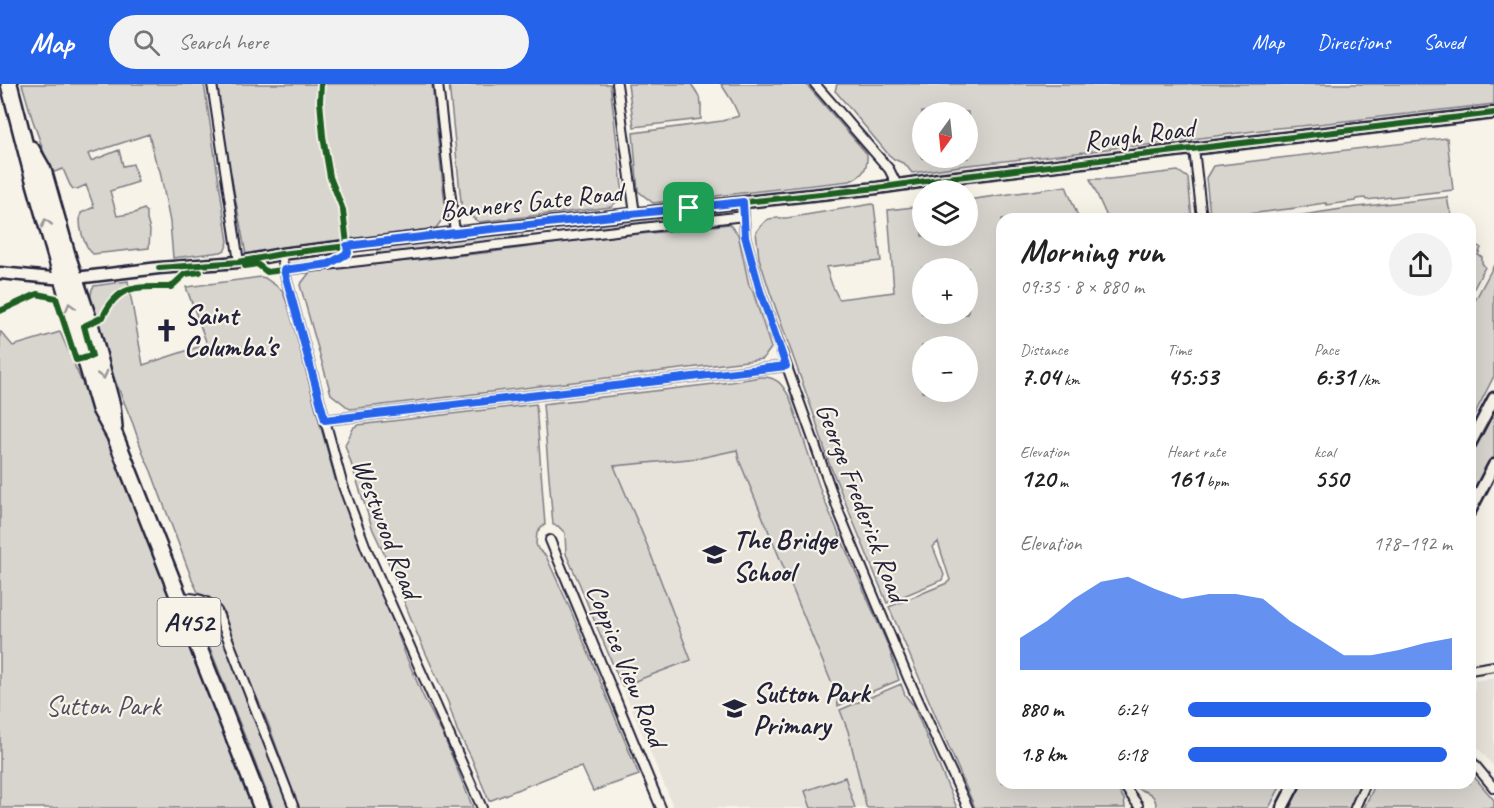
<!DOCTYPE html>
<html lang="en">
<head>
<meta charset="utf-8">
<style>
	body { margin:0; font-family:Caveat,sans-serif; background:#f2f2f2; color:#222; height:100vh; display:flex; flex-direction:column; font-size:22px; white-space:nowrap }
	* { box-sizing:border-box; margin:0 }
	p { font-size:20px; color:#767676 }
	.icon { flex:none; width:33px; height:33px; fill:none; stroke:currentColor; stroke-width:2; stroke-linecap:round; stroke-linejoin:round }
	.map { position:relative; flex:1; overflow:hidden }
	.sheet { position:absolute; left:996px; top:129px; width:480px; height:576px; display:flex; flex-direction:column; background:#fff; border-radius:18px; box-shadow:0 6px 24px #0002 }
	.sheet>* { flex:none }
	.needle { width:39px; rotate:195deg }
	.controls { position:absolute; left:912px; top:18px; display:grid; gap:12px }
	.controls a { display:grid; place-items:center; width:66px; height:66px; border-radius:50%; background:#fff; box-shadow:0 6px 24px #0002; font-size:30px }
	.pin { position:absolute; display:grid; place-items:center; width:51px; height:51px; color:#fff; margin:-26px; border-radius:12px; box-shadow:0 3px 9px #0006 }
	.round { display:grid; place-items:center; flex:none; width:63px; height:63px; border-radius:32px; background:#f2f2f2 }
	.overview { display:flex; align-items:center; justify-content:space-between; height:102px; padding:0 24px }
	h1 { font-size:33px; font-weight:700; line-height:45px }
	.figures { display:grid; grid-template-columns:repeat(3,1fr); gap:9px; height:102px; padding:6px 24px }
	.figures div { display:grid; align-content:center }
	.figures b { font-size:26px; font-weight:700 }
	.figures small { font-size:16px; font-weight:400 }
	.figures p { font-size:16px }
	.chart { height:168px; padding:12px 24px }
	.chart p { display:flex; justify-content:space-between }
	.chart svg { width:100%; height:108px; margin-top:6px; fill:#2563eb; opacity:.7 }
	ul { padding:0 24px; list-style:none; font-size:20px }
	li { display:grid; grid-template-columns:96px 72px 1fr; align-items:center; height:45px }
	li i { height:15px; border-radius:8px; background:#2563eb }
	header { display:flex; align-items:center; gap:36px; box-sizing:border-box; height:84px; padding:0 30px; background:#2563eb; color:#fff }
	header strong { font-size:28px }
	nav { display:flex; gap:33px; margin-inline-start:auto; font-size:21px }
	.search { width:420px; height:54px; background:#f2f2f2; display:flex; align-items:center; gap:15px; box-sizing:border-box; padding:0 21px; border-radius:33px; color:#767676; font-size:22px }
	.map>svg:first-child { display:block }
	.built { fill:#e7e3db }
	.green { fill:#d8d5cf; stroke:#7d7c85; stroke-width:1.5; fill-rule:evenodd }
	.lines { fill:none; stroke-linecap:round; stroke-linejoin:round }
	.street-casing { stroke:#22223b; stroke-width:12 }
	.secondary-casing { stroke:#22223b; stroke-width:15 }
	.highway-casing { stroke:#22223b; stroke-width:20 }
	.street { stroke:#f7f3e8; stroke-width:8 }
	.secondary { stroke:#f7f3e8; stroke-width:10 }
	.highway { stroke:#f7f3e8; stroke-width:15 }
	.cycleway-casing { stroke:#f7f3e8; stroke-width:10 }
	.cycleway { stroke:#1b5e20; stroke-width:6 }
	.oneway { stroke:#97959a }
	.route-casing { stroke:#fff; stroke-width:12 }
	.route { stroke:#2563eb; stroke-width:8 }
	.labels { text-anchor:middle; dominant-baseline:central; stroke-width:4.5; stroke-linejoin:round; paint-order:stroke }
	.shield { fill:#f7f3e8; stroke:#62616f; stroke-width:1.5 }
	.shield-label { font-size:27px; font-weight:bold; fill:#22223b }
	.street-label { font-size:28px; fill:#22223b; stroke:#f7f3e8 }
	.poi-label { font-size:28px; font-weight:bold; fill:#22223b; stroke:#f7f3e8; text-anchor:start }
	.park-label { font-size:28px; fill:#504f60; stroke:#f7f3e8 }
</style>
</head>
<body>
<header>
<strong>Map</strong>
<div class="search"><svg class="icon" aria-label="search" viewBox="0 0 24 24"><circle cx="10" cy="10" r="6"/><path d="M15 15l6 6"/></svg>Search here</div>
<nav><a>Map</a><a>Directions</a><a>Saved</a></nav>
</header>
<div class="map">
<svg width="1494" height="724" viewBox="0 0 1494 724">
	<rect width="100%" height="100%" fill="#f7f3e8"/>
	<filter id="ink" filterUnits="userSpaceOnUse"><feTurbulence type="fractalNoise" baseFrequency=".0167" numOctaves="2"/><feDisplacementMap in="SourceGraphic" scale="12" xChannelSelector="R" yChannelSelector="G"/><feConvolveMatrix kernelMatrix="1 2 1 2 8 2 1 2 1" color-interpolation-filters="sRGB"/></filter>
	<g filter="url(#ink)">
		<path class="built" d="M738 365 739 376 837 612 838 622 848 647 867 724H674L622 602 691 576 648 463 614 382 700 374Z
			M1494 594V683L1470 654V619L1475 604V597Z"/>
		<path class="green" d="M22 0H204L228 158 225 166 221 168 173 174 170 138 160 87 155 75 149 50 88 70 91 77 119 66 123 82 133 80 138 98 110 107 117 132 135 129 144 125 147 128V136L150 146 149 164 93 170C83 161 78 141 81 129L94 123 86 101 77 105H73L70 101 63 85 51 89 32 34Z
			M216 0H432L446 130 436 144 246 171 216 12Z
			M449 0H610L623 111 611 123 479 138 462 127Z
			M628 0H691C696 7 702 15 701 24 701 28 701 31 701 35L634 43Z
			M721 0H806L867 70C868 84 863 92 850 97L653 119 638 107 633 49 722 37 739 32 732 17Z
			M837 0H1494V20L1301 42 1277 44 1147 61 1121 63 1085 68 960 82 912 89 905 80 894 75 888 70 837 9 835 7ZM922 28H968V74H922Z
			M1447 54 1453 106 1366 116 1365 114 1356 115 1355 117 1327 121 1326 119C1313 120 1301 124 1288 125 1263 128 1237 132 1211 133L1210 131 1206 94 1213 82Z
			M1178 87 1188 94 1192 135H1108L1090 95H1109Z
			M1066 102 1079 135H1002V699H1113L1124 715 1125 724H975L889 523 947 499 950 496 938 458 933 463 944 491 942 496 887 519 829 379 815 334 770 208 759 174 756 148C768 132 768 134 787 134L872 120 874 121 881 177 826 183 832 201 839 215 894 208 888 126 922 122V152H968V116ZM968 184V230H922V184ZM922 262H968V308H922Z
			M1447 113 1449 124 1454 135H1260L1290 133 1348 124Z
			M719 124 720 130 600 144 599 137Z
			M729 140 738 150 749 201 753 208 771 264 763 275 350 325 331 310 300 201 310 188 328 185 484 169 596 154 673 147Z
			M521 146 523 149 521 154 381 170 377 167 379 162Z
			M1478 162 1481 164 1478 171 1482 173V179L1485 183 1470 212V165Z
			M1494 181V292L1470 339V226Z
			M261 193 265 194 282 206 292 232 318 333 336 398 351 436 354 448 375 497 382 508 406 572 423 612 444 653 473 724H299L268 639 237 568 224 528 217 519 209 513 199 510 193 498 151 387 144 372 133 340 113 291 90 216 92 205 94 202 128 197 143 281 207 260 186 203Z
			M0 248H1L13 262 60 248 140 432 253 724H0Z
			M760 293C777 292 782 300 790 314L822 411 889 564 899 596 838 622 837 612 739 376 737 366 700 374 614 382 648 463 691 576 622 602 589 524 580 501 566 470 565 449 558 442 553 441 543 320 731 298Z
			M536 320 545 441 542 442 537 448 536 460 538 465 546 472 571 527 639 691 593 707 582 683 562 688 489 717 471 673 457 646 448 618 418 552 389 480 373 446 345 361 354 343 358 341Z
			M1494 325V373L1470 419V371Z
			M197 520C204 520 211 524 214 530L289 724H273L193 521Z
			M901 600 905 611 913 621 957 724H867L866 722 848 647 840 626Z
			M1470 688 1494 716V724H1364L1376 699H1470Z
			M845 693 855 724H811L805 707Z
			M1133 699H1282L1269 724H1156C1157 709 1146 708 1136 704Z
			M1301 699H1363L1351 724H1287Z"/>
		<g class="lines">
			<defs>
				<path id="street" d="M212 0 239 178
					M438 0 455 149
					M617 0 635 130
					M815 0 889 85 897 101
					M1194 65 1201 126 1204 135
					M743 118 745 152 760 207 840 431 908 594 968 724
					M281 170 284 186 343 402 366 464 482 724
					M284 186 744 132
					M325 336 786 282
					M550 456 661 724
					M179 513C196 515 204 513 217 527L294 724
					M1470 586 1494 582
					M1470 675 1494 704
					M1122 699 1138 721
					M1355 724 1366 699"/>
				<path id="secondary" d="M0 189 63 195 76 194 159 184 239 178 281 170 455 149 877 104 940 95 1494 29
					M1470 360 1494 314
					M1470 427 1494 381
					M1282 724 1295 699"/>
				<path id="highway" d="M9 0 32 89 85 274 100 325 115 352 262 724
					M31 65 43 86 68 174 90 240 112 322 114 343"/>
			</defs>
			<use href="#street" class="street-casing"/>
			<use href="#secondary" class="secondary-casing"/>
			<use href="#highway" class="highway-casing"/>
			<use href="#street" class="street"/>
			<use href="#secondary" class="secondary"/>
			<use href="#highway" class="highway"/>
			<defs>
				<path id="cycleway" d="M245 182 257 180 267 188 329 180 348 169 343 126 330 93 323 52 320 17 321 0
					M159 184 239 178 281 170 455 149 877 104 940 95 1494 29
					M0 227 37 210 56 214 76 276 92 272 84 242 103 233C118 199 139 203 171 203L185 190 200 188"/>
			</defs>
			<use href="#cycleway" class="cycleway-casing"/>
			<use href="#cycleway" class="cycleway"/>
		</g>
		<defs><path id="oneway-chevron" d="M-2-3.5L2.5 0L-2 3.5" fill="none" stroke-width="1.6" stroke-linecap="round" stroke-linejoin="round" transform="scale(1.5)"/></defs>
		<g class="oneway">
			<use href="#oneway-chevron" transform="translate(46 139) rotate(-106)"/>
			<use href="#oneway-chevron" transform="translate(70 223) rotate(-106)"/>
			<use href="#oneway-chevron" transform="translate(103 291) rotate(75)"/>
		</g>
	</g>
	<g class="lines" filter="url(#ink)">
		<defs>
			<path id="route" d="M743 118 745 152 760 207 786 282 325 336 284 186 329 180 348 169 347 162 455 149Z"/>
		</defs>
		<use href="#route" class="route-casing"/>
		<use href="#route" class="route"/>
	</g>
	<defs>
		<symbol id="church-bare" viewBox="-9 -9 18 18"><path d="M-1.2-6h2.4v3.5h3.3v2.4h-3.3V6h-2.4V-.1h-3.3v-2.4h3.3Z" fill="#22223b" stroke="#f7f3e8" stroke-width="2.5" paint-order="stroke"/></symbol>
		<symbol id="school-bare" viewBox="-9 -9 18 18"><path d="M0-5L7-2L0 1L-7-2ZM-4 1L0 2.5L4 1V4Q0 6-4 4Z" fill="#22223b" stroke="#f7f3e8" stroke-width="2.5" paint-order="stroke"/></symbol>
	</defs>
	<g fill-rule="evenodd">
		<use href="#church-bare" x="150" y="230" width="33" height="33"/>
		<use href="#school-bare" x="698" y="454" width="33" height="33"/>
		<use href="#school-bare" x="718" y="608" width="33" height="33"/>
	</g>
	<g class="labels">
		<rect class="shield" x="157.5" y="514" width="63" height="48" rx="4.5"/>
		<g class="shield-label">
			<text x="189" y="538">A452</text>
		</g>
		<g class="street-label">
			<text transform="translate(1139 50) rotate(-7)">Rough Road</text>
			<text transform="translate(531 117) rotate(-6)">Banners Gate Road</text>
			<text transform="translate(862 418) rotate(69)">George Frederick Road</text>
			<text transform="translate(387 444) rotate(69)">Westwood Road</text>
			<text transform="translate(627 581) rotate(68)">Coppice View Road</text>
		</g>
		<g class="poi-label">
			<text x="184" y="230">Saint<tspan x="184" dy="32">Columba's</tspan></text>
			<text x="733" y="455">The Bridge<tspan x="733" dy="32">School</tspan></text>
			<text x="753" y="608">Sutton Park<tspan x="753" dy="32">Primary</tspan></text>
		</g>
		<g class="park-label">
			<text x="103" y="621">Sutton Park</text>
		</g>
	</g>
</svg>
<div class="controls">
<a><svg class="needle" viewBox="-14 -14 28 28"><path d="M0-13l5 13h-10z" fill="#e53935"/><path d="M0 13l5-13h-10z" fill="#767676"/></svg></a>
<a><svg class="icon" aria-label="layers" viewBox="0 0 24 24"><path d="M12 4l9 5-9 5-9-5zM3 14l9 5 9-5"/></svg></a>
<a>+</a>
<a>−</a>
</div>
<div class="pin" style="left:689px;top:124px;background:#1e9e55"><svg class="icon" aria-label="arrive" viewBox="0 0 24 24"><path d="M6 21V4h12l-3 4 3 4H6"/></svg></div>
<section class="sheet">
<div class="overview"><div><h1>Morning run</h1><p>09:35 · 8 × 880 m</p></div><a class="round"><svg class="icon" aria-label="share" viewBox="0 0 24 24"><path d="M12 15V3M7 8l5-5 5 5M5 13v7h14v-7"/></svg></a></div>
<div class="figures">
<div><p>Distance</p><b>7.04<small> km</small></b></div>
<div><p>Time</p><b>45:53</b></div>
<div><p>Pace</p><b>6:31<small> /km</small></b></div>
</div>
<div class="figures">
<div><p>Elevation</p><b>120<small> m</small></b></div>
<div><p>Heart rate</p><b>161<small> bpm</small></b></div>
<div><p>kcal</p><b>550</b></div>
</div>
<div class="chart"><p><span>Elevation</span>178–192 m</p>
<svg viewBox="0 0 160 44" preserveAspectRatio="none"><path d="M0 44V31L10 24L20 15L30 8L40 6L50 11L60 15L70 13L80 13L90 15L100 24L110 31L120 38L130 38L140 36L150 33L160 31V44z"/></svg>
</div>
<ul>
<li><b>880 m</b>6:24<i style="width:92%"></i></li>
<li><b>1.8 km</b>6:18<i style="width:98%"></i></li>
</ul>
</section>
</div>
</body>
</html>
